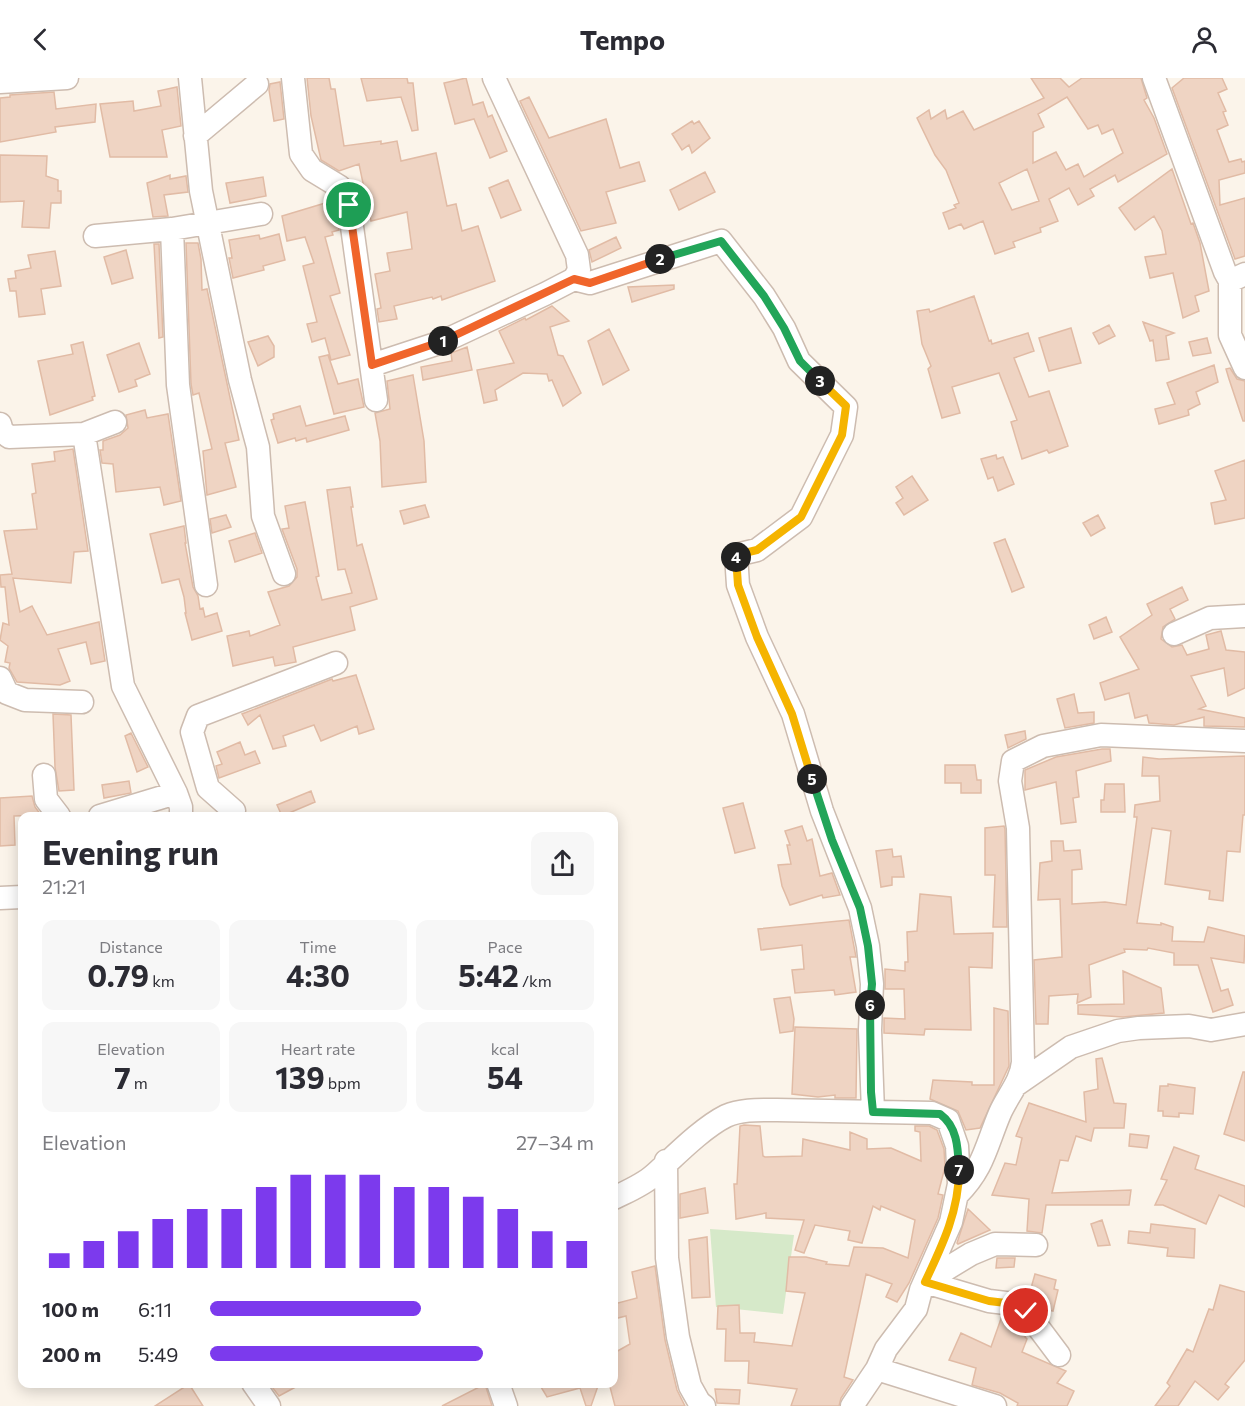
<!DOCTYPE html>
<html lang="en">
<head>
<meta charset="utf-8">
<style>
	body { margin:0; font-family:Commissioner,sans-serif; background:#f7f7f7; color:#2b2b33; height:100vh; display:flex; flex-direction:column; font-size:22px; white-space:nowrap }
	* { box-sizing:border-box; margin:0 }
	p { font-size:20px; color:#7c7c81 }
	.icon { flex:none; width:33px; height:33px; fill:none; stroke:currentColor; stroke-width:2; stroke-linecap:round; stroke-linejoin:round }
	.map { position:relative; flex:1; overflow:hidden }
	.drawer { position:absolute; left:18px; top:734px; width:600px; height:576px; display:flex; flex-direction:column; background:#fff; border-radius:12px; box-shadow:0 3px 15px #0003 }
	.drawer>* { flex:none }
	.pin { position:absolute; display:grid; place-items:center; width:51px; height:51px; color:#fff; margin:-26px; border:3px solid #fff; border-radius:50%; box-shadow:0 2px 6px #0007 }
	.km { position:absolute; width:30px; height:30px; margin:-15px; border-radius:50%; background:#222; color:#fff; font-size:16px; line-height:30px; text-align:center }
	.round { display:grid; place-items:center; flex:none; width:63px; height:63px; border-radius:12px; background:#f7f7f7 }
	.overview { display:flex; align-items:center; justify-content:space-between; height:102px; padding:0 24px }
	h1 { font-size:33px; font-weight:700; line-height:45px }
	.figures { display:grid; grid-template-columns:repeat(3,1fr); gap:9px; height:102px; padding:6px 24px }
	.figures div { display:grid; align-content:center; border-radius:12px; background:#f7f7f7; text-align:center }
	.figures b { font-size:30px; font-weight:700 }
	.figures small { font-size:16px; font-weight:400 }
	.figures p { font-size:16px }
	.chart { height:168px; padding:12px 24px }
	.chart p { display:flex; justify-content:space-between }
	.chart svg { width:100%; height:108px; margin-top:6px; stroke:#7c3aed; stroke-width:6 }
	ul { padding:0 24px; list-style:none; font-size:20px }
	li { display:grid; grid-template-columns:96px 72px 1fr; align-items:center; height:45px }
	li i { height:15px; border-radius:8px; background:#7c3aed }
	header { display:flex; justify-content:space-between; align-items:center; height:78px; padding:0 24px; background:#fff; font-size:27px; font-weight:700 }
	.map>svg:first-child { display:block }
	.green { fill:#d6e9c9 }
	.building { fill:#efd4c3; stroke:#e1bba5; stroke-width:1.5; fill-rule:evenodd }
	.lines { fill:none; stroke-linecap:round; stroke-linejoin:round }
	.minor-casing { stroke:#cdbcb0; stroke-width:25 }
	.minor { stroke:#fff; stroke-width:22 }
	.split-1-casing { stroke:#fff; stroke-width:12 }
	.split-2-casing { stroke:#fff; stroke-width:12 }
	.split-3-casing { stroke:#fff; stroke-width:12 }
	.split-4-casing { stroke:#fff; stroke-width:12 }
	.split-5-casing { stroke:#fff; stroke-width:12 }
	.split-6-casing { stroke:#fff; stroke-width:12 }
	.split-7-casing { stroke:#fff; stroke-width:12 }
	.split-8-casing { stroke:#fff; stroke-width:12 }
	.split-1 { stroke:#f0652b; stroke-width:8 }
	.split-2 { stroke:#f0652b; stroke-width:8 }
	.split-3 { stroke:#22a559; stroke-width:8 }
	.split-4 { stroke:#f5b400; stroke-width:8 }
	.split-5 { stroke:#f5b400; stroke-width:8 }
	.split-6 { stroke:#22a559; stroke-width:8 }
	.split-7 { stroke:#22a559; stroke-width:8 }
	.split-8 { stroke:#f5b400; stroke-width:8 }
</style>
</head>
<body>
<header><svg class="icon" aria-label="back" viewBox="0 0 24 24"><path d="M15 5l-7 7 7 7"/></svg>Tempo<svg class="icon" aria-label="person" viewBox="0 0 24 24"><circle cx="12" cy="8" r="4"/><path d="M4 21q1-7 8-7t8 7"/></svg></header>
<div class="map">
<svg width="1245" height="1328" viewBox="0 0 1245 1328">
	<rect width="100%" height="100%" fill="#fbf4ea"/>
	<path class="green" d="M710 1151 794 1157 783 1236 716 1229Z"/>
	<path class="building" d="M307 0H329L331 11H335L344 68 381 63V66L397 63 401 83 436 75 447 128 456 126 462 153 478 148 495 203 442 222 441 218 433 221 432 219 394 228 397 241 379 244 377 231 381 230 375 196 390 193 387 175 412 171 407 134 371 143 359 86 339 93 321 82 311 38Z
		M361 0H407L408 5H413L418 52 412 53 401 19 367 23Z
		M466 0 473 27 483 24 488 39 492 37 507 73 490 80 474 41 455 46 444 5Z
		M1031 0H1060L1069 9 1082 0H1141L1147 20 1144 22 1154 40 1167 76 1118 104 1115 97 1090 111 1094 118 1078 127 1069 110 1049 121 1058 143 1040 150 1041 154 1013 164 1015 169 995 176 983 143 964 151 961 146 949 151 943 135 956 130 954 127 959 125 946 92 935 77 917 40 929 32 931 41 945 32 947 41 963 33 974 52 1044 20ZM1067 19 1088 51 1098 47 1102 56 1113 51 1123 75 1084 99 1078 86 1066 92 1056 74 1033 85V54L1044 49 1038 36ZM1027 91 1039 123 1012 132 999 105Z
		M1184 0H1222L1227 11 1218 15 1226 33 1223 34 1228 47 1217 52 1229 84 1241 81 1242 84 1245 83V95L1219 102 1220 127 1245 120V178L1235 181 1172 10Z
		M280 4 284 41 274 43 269 12 270 6Z
		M177 9 181 48 162 52 167 79H110L100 26 133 23 134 33 161 28 158 13Z
		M54 14 56 31 96 26 95 44 55 49 56 54 0 64V20L10 19V17Z
		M529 19 549 60 606 41 620 90 639 84 645 103 606 114 616 145 581 153 520 23Z
		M692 43 694 46 699 43 710 60 692 75 689 67 682 72 672 56Z
		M0 77 47 78 46 98 58 102V113H61V125H51L49 150 22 149 24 123 0 124Z
		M1172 91 1191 146 1193 145 1200 165 1209 213 1195 218 1199 233 1183 240 1173 195 1150 200 1145 179 1166 176 1162 153 1154 138 1135 152 1119 130Z
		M705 94 715 114 679 132 670 112Z
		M170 97V101L186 98 188 114 164 117 168 138 153 139 147 105Z
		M263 99 266 118 230 125 226 105Z
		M508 102 521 132 501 140 489 110Z
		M332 123 336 131 339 152 332 154 333 157 325 159 340 215 330 218 350 277 331 282 325 260 312 264 307 246 317 244 303 188 314 185 305 159 287 163 282 138Z
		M279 156 285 182 263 188 264 192 233 200 229 180H232L229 162 259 157 260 161Z
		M616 159 621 170 592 184 589 172Z
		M186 165H198L201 181 202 212 207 211 239 362 225 365 236 409 207 417 203 373 212 371 199 315 193 317 191 306Z
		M154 166H159L163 259 159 260Z
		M126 172 133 200 112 206 104 179Z
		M55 173 61 208 41 211 45 236 19 239 16 213H10L8 201 16 200 15 193 31 190 28 177Z
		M674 207V211L632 224 628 209Z
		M974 218 989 263 991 262 992 266 1028 255 1034 273 1014 280 1029 319 1049 313 1068 368 1049 375 1047 372 1022 381 1011 344 1017 342 999 295 952 309 960 335 942 340 928 291 931 288 922 266 917 233 929 231 930 234Z
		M552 228 569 243 550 249 558 277 563 278 581 315 563 328 552 302 549 303 547 296 523 295 495 312 497 322 484 325 477 292 514 285 499 253 525 240 526 242Z
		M1143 244 1174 255 1166 258 1169 281 1156 283 1153 262 1150 263Z
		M1109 247 1115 258 1099 266 1093 255Z
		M1071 250 1081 285 1049 293 1039 260Z
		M609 251 629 292 603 307 588 263Z
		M268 258 274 268V279L258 288 248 264Z
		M1207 260 1211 275 1193 278 1189 264Z
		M83 264 95 318 92 319 93 322 50 337 38 283 73 276 71 267Z
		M139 265 150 296 135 302 137 308 119 314 107 277Z
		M467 269 472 292 423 302 421 289 452 283 451 275Z
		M328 277 338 306 358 301 364 329 334 336 319 279Z
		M1214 287 1218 304 1196 314 1200 326 1188 332 1189 337 1159 346 1155 331 1175 326 1167 305Z
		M1230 290 1237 301 1245 303V343H1243L1229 301 1226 291Z
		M413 297 424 363 426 404 382 409 380 363 375 335 390 331 387 303Z
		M300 328 306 348 345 338 349 352 307 364 306 360 296 363 295 360 278 365 271 342 274 341 273 336Z
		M145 332 147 340 168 336 181 423 164 427 160 409 116 414 113 386 102 385 100 372H103V363L120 357 128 350 126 337Z
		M73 371 88 473 74 474 71 505 13 500 20 534 32 528 47 557 99 544 105 583 91 586 86 564 58 571 70 603 60 607 17 604 9 590 10 585 5 584 8 568 0 562 3 545 9 547 5 509H1L0 497 12 496 4 453 37 451 32 416 36 415 32 386 55 383 54 374Z
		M996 377 997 381 1003 379 1014 406 998 413 993 399 988 401 981 381Z
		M1245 382V440L1215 446 1211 425 1226 422 1215 393Z
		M912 398 928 422 904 437 896 425 903 420 896 409Z
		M350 409 353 429H351L357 468 362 466 377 521 350 529 355 552 293 569 296 584 275 588 273 579 233 588 227 558 249 553 250 558 280 547 268 514 289 508 297 499V491L282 451 289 450 285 428 305 424 319 498 316 499 322 522 352 515 345 491 338 492 327 412Z
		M425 427 429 439 404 446 400 433Z
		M226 437 231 449 212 455 210 441Z
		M1098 437 1105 450 1091 458 1083 445Z
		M184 448 186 465H185L193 509 198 518 200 531 203 530 205 539 217 535 222 553 192 562 185 535H186L184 519 179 501 162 505 150 456Z
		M255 455 262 475 235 484 229 463Z
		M1005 461 1024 509 1012 514 994 465Z
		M1182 509 1188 522 1170 531 1175 541 1163 549 1161 561 1172 569 1182 567 1187 577 1209 571 1206 557 1221 553 1226 572 1245 574V610L1228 618 1224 590 1191 598 1206 628 1199 631 1245 640V649L1204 648V639L1174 647 1149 645 1147 637 1135 640 1129 615 1105 622 1100 605 1139 591 1120 559 1152 537 1147 526Z
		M1106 539 1112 554 1094 561 1089 547Z
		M356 597 374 651 359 656 357 648 321 663 314 647 283 658 286 668 273 671 260 637 248 647 242 636 332 601 333 603Z
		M1074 616 1078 635 1094 634V645L1065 650 1057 621Z
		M53 636 71 637 74 712 59 713 55 689Z
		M1025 653 1026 661 1008 670 1005 657Z
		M131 655 148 689 137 694 125 658Z
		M240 664 245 677 255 673 260 685 219 700 216 688 222 686 217 674Z
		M1102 671H1110L1111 683 1076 693 1079 719 1073 720 1076 744 1061 746 1056 704 1025 712V692L1056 679Z
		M1245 678V737H1243L1240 774 1227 773 1223 823 1209 821 1210 813 1165 806 1171 753 1152 750 1137 845 1161 847V845L1173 849 1172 863 1204 864 1208 849 1245 858 1244 885 1211 880 1221 913 1228 911 1233 927 1213 934 1198 887H1174V875L1148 870 1147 872 1124 871 1125 874 1089 887 1091 919 1077 925 1078 916 1049 918 1048 946H1036L1034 882 1062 879 1060 821 1038 822 1040 785 1052 783 1051 763H1063L1064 773 1080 772 1082 791 1072 792V826L1105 824 1126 827 1137 739H1134L1135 727 1160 723 1159 698H1142L1143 679 1159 681Z
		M945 687H975L977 702H981V715H961V705H945Z
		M129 703 131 715 104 720 102 707Z
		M1105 706H1124L1125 734H1101V722H1104Z
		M311 713 315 724 282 738 277 727Z
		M32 718 35 729 41 737 14 738 15 767 0 768V720Z
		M743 725 755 770 735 775 723 730Z
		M802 748 807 763 812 761 820 798 832 795 840 817 823 820 822 817 790 827 782 808 778 787 791 786 787 767H790L785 753Z
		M1004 748 1005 751 1007 849H993L995 797H985V750Z
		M892 771 893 779 901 778 904 799H892V807L881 809 876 773Z
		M920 816 951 819 954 856 993 855 992 890 969 889 971 952 925 951 924 957 884 955V940L905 941 904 911H885V891L905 893V884H908L907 854 917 853Z
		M849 842 856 879H850L856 914 835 917 834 912 795 915 792 892 804 891 802 867 761 872 758 851Z
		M1123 893 1161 910 1164 935 1123 939 1078 936V927L1124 926Z
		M790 919 794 941 793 953 780 955 774 921Z
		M994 930 1008 933 1009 988 980 1050 966 1052 958 1033 930 1021 933 1002 972 1004V1007H994Z
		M795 949 857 951 856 1020H835V1017L818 1019 792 1016Z
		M1102 980 1114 1025 1126 1026 1124 1050H1094L1091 1063 1076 1058 1068 1083 1060 1082 1052 1115 1131 1112 1129 1127H1046L1042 1155 1027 1153 1029 1121 992 1117 1005 1085 1016 1087 1022 1060 1016 1058 1029 1025 1086 1044 1084 1014 1098 1011 1096 981Z
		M1243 994H1245V1063L1224 1056Z
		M1168 1006 1195 1010 1193 1036 1179 1035V1039L1163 1038V1033H1158L1160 1008H1168Z
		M744 1047 760 1048 763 1078 765 1079 802 1078 803 1061 850 1072V1054L867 1061V1071L891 1070 921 1083 920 1054 915 1053V1048H929L937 1052 944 1071 945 1089 938 1116 943 1117 938 1140 909 1205 897 1224 886 1219 892 1206 866 1196 844 1299 853 1302 841 1320 839 1328H791L797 1311 748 1305 749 1283H725L726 1251H717L718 1228 739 1227 740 1255H755L754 1264 792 1268 805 1215 786 1213 789 1179H806L827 1184 826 1186 849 1188 854 1169 883 1170 908 1180 915 1142 881 1128 880 1132 873 1128 862 1165 848 1162 850 1153 815 1147 804 1175 795 1172 804 1142 766 1140V1135L736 1141 734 1106H737L740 1048Z
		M1130 1056 1149 1058 1147 1070 1129 1068Z
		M1174 1069 1199 1078 1195 1091 1245 1108V1129L1219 1117 1206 1146 1163 1127H1155L1167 1102 1161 1101Z
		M705 1110 708 1135 680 1140V1116Z
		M968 1131 990 1152 958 1166 957 1165Z
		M1102 1142 1110 1167 1098 1168 1091 1146Z
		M1151 1146 1195 1151 1194 1180 1167 1178 1168 1170 1128 1165 1129 1153 1150 1155Z
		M707 1159 710 1219 692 1220 689 1162Z
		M997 1180H1015L1014 1189 996 1190Z
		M655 1188 665 1262 677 1312 685 1328H615L609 1305H614V1275L630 1266 626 1238 614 1241V1226L637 1220 632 1194Z
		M1035 1196 1056 1202 1054 1211 1058 1212 1053 1233 1040 1230 1029 1217Z
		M1220 1207 1245 1214V1282L1225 1306 1229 1309 1218 1322 1195 1303 1178 1328H1155L1170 1308 1167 1305 1187 1271 1193 1274 1209 1231 1213 1232Z
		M1002 1238 1017 1243 1026 1255 1025 1259 1027 1261 1022 1274 1066 1293 1057 1305 1074 1313 1067 1328H1017L1018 1325 1000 1315 972 1307 976 1290 949 1282 961 1255 991 1269Z
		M269 1305H303L279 1318Z
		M549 1305H599L591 1328H586L580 1310 547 1319 541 1309Z
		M189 1306 203 1328H155Z
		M485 1306 492 1328H442Z
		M715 1311 740 1312 739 1326 717 1325Z"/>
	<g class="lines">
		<defs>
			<path id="minor" d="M190 0 201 113 240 302 258 369 263 438 284 496
				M293 0 301 76 312 92 340 109 349 127 376 322
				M1154 0 1225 194 1230 203 1245 196
				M0 4 67 0
				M195 58 257 6
				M172 151 178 307 206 507
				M95 158 172 151 261 136
				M574 201 590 205 721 163 764 218 784 250 799 283 846 329 842 357 801 439 757 472 736 477 738 507 757 559 793 636 822 733 860 830 868 868 872 906 870 952 873 1034
				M1230 203V257L1245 290
				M372 287 442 264 545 216 574 201 579 192 577 177 494 0
				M0 346 2 353 9 359 84 356 123 608 176 715 181 729V738
				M84 356 115 344
				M1174 556 1210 540 1245 538
				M0 600 7 615 25 622 82 624
				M44 697 46 721 59 738
				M234 733 208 710 192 654 198 638 336 585
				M100 738 176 715
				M0 820 22 819
				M1016 1007 1071 969 1118 953 1139 950 1189 948 1211 952 1245 946
				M666 1083 667 1180 678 1259 690 1308 699 1324 704 1328
				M957 1117C984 1090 986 1068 1000 1035 1008 1017 1021 1004 1023 984L1018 750 1010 703 1013 683 1043 668 1101 657 1245 663
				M614 1120C626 1114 643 1107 654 1097 674 1079 702 1050 726 1038 742 1031 760 1032 777 1032L932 1035 948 1042 957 1068 959 1106 951 1144 921 1212 916 1231 886 1271 877 1291 852 1328
				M925 1204 989 1223 1014 1226 1026 1233 1059 1277
				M925 1204 971 1176 995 1166 1036 1167
				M877 1291 995 1328
				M253 1305 269 1328
				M498 1305 506 1328"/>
		</defs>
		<use href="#minor" class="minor-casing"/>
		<use href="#minor" class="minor"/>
	</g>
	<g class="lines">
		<defs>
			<path id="split-1" d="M349 127 372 287 443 263"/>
			<path id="split-2" d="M443 263 574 201 590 205 660 181"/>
			<path id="split-3" d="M660 181 721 163 764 218 784 250 800 283 820 303"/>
			<path id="split-4" d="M736 479V477L757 472 801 439 842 357 846 328 820 303"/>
			<path id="split-5" d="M736 479 738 507 757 559 792 636 812 701"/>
			<path id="split-6" d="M812 701 832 762 860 830 868 868 872 906 870 927"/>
			<path id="split-7" d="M870 927 871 1014 873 1034 940 1036C958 1049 958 1072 959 1092"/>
			<path id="split-8" d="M959 1092C959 1133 942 1168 925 1204L989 1223 1014 1226 1026 1233"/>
		</defs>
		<use href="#split-1" class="split-1-casing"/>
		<use href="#split-2" class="split-2-casing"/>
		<use href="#split-3" class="split-3-casing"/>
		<use href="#split-4" class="split-4-casing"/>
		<use href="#split-5" class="split-5-casing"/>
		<use href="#split-6" class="split-6-casing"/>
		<use href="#split-7" class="split-7-casing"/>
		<use href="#split-8" class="split-8-casing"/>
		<use href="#split-1" class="split-1"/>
		<use href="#split-2" class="split-2"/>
		<use href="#split-3" class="split-3"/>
		<use href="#split-4" class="split-4"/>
		<use href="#split-5" class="split-5"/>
		<use href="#split-6" class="split-6"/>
		<use href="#split-7" class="split-7"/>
		<use href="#split-8" class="split-8"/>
	</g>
</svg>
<div class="pin" style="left:349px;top:127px;background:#1e9e55"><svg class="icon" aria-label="arrive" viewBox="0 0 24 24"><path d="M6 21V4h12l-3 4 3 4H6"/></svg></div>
<div class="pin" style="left:1026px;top:1233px;background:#d93025"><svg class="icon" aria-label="check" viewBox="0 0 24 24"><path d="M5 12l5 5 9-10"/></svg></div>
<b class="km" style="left:443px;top:263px">1</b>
<b class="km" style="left:660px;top:181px">2</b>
<b class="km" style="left:820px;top:303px">3</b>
<b class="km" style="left:736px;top:479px">4</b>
<b class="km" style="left:812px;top:701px">5</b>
<b class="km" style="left:870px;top:927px">6</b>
<b class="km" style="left:959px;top:1092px">7</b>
<section class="drawer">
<div class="overview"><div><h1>Evening run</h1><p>21:21</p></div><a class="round"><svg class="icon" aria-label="share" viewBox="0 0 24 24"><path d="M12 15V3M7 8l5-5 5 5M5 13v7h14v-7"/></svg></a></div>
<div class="figures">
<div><p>Distance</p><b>0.79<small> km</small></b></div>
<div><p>Time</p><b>4:30</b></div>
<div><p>Pace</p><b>5:42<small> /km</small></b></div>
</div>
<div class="figures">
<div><p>Elevation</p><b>7<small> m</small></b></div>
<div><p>Heart rate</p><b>139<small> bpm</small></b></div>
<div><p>kcal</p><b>54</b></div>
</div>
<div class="chart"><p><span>Elevation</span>27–34 m</p>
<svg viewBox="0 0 160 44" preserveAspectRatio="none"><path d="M5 44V38M15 44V33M25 44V29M35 44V24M45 44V20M55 44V20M65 44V11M75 44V6M85 44V6M95 44V6M105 44V11M115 44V11M125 44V15M135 44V20M145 44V29M155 44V33"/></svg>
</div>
<ul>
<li><b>100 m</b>6:11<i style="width:55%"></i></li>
<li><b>200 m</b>5:49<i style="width:71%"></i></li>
</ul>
</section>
</div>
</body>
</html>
